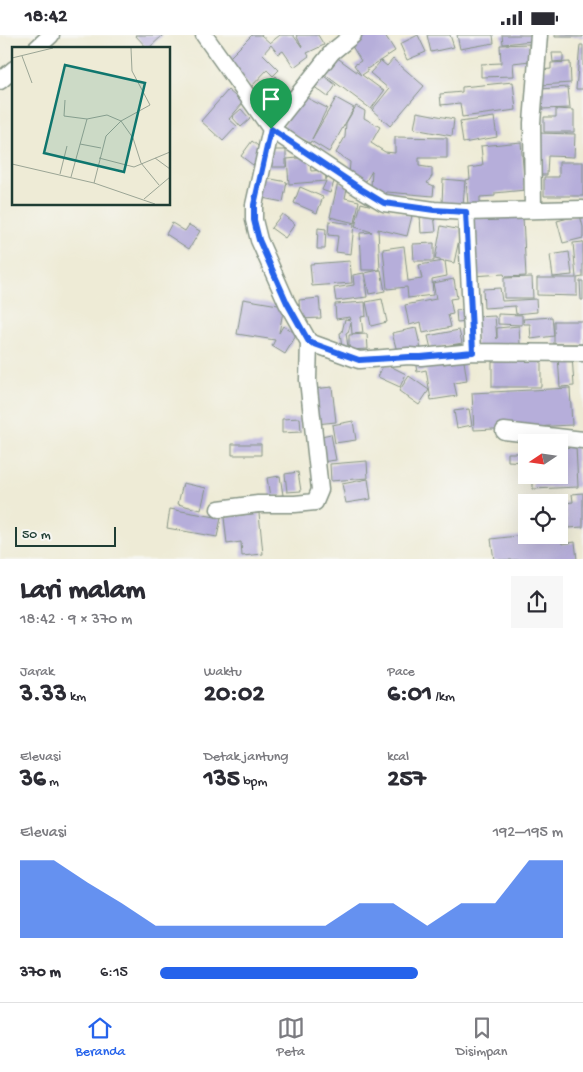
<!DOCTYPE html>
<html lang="id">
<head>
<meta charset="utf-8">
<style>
	body { margin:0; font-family:"Gochi Hand",sans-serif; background:#f7f7f7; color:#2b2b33; height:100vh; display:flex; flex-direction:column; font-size:19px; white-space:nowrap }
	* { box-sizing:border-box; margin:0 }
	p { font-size:16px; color:#7c7c81 }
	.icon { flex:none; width:28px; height:28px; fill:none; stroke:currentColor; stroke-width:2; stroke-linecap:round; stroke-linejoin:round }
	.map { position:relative; height:524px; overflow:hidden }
	.side { display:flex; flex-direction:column; background:#fff; flex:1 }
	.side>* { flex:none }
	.needle { width:32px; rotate:257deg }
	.tools { position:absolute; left:518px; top:399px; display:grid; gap:10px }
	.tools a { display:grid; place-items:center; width:50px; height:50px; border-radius:0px; background:#fff; box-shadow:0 5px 20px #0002; font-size:25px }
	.scale { position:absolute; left:15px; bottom:12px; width:101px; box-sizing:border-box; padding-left:5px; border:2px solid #1f3d34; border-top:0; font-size:14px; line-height:18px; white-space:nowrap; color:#1f3d34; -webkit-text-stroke:4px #f6f6f2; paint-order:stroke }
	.pin { position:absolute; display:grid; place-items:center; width:42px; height:42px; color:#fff; margin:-51px -21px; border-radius:50% 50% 50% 0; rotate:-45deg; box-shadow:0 0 5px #0007 }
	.pin .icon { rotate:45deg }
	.round { display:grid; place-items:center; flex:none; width:52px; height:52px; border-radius:0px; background:#f7f7f7 }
	.head { display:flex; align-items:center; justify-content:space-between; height:85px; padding:0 20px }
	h1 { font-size:28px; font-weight:700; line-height:38px }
	.metrics { display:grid; grid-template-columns:repeat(3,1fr); gap:8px; height:85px; padding:5px 20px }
	.metrics div { display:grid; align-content:center }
	.metrics b { font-size:25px; font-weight:700 }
	.metrics small { font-size:14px; font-weight:400 }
	.metrics p { font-size:14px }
	.chart { height:140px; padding:10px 20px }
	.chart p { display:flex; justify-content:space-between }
	.chart svg { width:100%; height:90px; margin-top:5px; fill:#2563eb; opacity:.7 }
	ul { padding:0 20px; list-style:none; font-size:16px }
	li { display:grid; grid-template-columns:80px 60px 1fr; align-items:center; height:38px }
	li i { height:12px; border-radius:6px; background:#2563eb }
	.status { display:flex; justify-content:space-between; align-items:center; height:35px; padding:0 25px; background:#fff; direction:ltr }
	.status svg { height:14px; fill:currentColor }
	.tabs { display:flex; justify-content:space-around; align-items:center; height:70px; border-top:1px solid #e1e1e2; background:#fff; font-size:14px; color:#7c7c81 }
	.tabs a { display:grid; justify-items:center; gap:2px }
	.tabs .on { color:#2563eb }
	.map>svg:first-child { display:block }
	.building { fill:#b6aeda }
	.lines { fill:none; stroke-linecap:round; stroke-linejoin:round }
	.minor-casing { stroke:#869485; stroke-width:19 }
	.minor { stroke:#fff; stroke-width:16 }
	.route-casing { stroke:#fff; stroke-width:10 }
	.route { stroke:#2563eb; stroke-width:6 }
	.inset-road { fill:none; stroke:#9ba595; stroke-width:1 }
	.view { fill:#0f766e; fill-opacity:0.15; stroke:#0f766e; stroke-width:2.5 }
	.inset-edge { fill:none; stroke:#1f3d34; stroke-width:2.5 }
</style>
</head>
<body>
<div class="status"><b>18:42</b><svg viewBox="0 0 49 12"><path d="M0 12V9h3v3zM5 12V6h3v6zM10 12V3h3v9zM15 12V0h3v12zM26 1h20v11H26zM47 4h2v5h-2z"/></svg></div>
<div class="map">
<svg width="583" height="525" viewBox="0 0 583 525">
	<rect width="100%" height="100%" fill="#f6f6f2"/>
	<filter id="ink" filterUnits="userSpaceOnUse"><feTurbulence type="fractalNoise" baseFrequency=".02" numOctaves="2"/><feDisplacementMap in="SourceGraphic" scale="10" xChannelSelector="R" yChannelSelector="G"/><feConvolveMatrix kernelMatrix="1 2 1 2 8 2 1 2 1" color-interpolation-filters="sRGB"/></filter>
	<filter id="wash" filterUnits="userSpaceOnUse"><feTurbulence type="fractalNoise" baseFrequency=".0096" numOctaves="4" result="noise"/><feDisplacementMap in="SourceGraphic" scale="20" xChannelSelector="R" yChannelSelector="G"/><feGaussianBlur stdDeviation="1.12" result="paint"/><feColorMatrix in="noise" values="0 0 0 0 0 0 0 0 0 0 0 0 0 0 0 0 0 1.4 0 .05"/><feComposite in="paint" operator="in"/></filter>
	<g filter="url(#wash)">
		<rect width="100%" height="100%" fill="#eeebd6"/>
		<g id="blocks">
			<path class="building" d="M135 0H163L148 14Z
				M252 0H261L270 8 280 0H293L302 12 296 0H318L324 10 307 18 309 21 294 32 283 16 278 19 271 10 263 19 279 35 273 41 267 35 251 52 225 27Z
				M358 0H385L395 16 367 34 368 36 362 40 384 56 371 74 320 36 332 19 361 40 354 30 361 26 349 6Z
				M418 0 426 17 407 25 400 9Z
				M427 0H450L454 12 431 17Z
				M457 0H493L494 8 460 14Z
				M502 0H531L532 6 503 9Z
				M555 0H583V2H555Z
				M529 9 530 26 513 28 514 41 481 42V29L501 28 500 10Z
				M580 10H583V54H576Z
				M552 18H563V26L553 27Z
				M393 24 424 51 390 91 372 75 389 54 370 38 381 26 387 31Z
				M570 27 571 48 541 50 540 35 551 34V28Z
				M317 36 336 50 328 62 309 48Z
				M276 41 290 57 272 72 259 56Z
				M513 47 516 75 462 82 460 68 441 70 440 59 462 57V52Z
				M568 52 570 73 541 74 540 54Z
				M228 55 243 68 229 84 237 91 223 106 201 86Z
				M299 59 327 73 312 104 336 63 354 73 329 117 311 106 310 108 282 94Z
				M356 71 365 76 364 83 380 92 371 108 385 117 395 118V102L447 103V123H419V131L432 133V141L427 148 434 151 433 161 387 157 385 160 371 152 372 136 366 146 358 145 349 140 350 127 336 118 345 102 346 88Z
				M241 74 250 84 241 92 232 82Z
				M556 74 574 75V97H544V82H556Z
				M417 77 454 84 452 101 414 94Z
				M494 82 497 102 463 108 460 87Z
				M537 98 575 99 574 122 548 121 547 140H534Z
				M252 106 263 115 253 130 241 121Z
				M521 107 525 155 495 158V161L480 162V169L468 170 466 145 470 144 469 133 483 131 481 111Z
				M268 115H286V132H268Z
				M309 122 311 136 325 135 326 145 327 141 335 144 330 158 322 155 326 146 289 149 287 124Z
				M559 127H583V161H544V142H559Z
				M261 142 287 147 283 167 257 162Z
				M443 144 465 146 463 171 442 169Z
				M338 147 348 149 345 163 359 166 355 188 330 182Z
				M300 152 323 162 317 178 294 168Z
				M361 168 412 181 407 201 378 194 380 235H362L360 198 372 197 355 192Z
				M282 179 295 189 285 203 271 193Z
				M434 179 436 197 421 198 420 180Z
				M580 180 583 192V203L563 208 557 186Z
				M523 182 526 241 505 242 504 239 472 241 470 183Z
				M329 186 354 189 351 219 336 217 338 201 328 200Z
				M172 188 185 196 189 190 200 196 189 214 166 199Z
				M441 191 461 195 454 228 445 226 447 241 432 244 433 260 408 263 407 252 387 254 383 214 404 211 408 246 422 244 419 230 444 226 435 224Z
				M318 193 326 194 325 214H317Z
				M583 207V242L577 243V261L537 260V243H576L573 208Z
				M434 208V226H414L413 209Z
				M569 217 572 240 553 242 550 220Z
				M350 226 352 248 312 251 310 229Z
				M379 235H381L385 256 369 259 365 238Z
				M364 238 367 262 336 266 334 253 354 250 353 240Z
				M532 242 533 263H504V243Z
				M454 244 457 263 450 264 453 279 448 280 451 292 423 298 421 287 409 290 405 270 436 264 433 248Z
				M580 246H583V265H581Z
				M500 253 502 266 536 264 537 277 516 279 515 271 484 273 483 254Z
				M319 263 321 283 300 284 299 265Z
				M243 264 284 271 279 298 283 291 297 299 285 319 272 311 275 305 237 299Z
				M382 264 387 287 371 291 366 267Z
				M365 267 366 281 361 282 363 298 352 299 351 287 348 298H346L348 312 342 313 340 298 342 297 345 284 351 285 350 282 336 284 335 269Z
				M467 274 468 287 457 288 456 275Z
				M498 279 522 280V290L498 289Z
				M495 281 497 304V293L519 291 520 309 477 313 474 282Z
				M552 282 554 301 531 304 530 289H524L523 284Z
				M554 286H583V309H554Z
				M416 293 421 314 398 320 392 298Z
				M459 295 462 308 431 314 428 301Z
				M367 299 368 314 349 315V300Z
				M572 320 574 351 560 352 558 321Z
				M443 322 444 329 464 326 467 346 454 348 457 361 431 365 426 335 417 337 415 325Z
				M492 323H541V352H492Z
				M384 328 406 339 400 352 378 342Z
				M409 341 429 355 419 370 399 356Z
				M332 352 336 387 316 389 313 354Z
				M570 353 572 390 474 395 472 358Z
				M469 374 472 390 457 393 454 376Z
				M300 383 301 397 282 398V384Z
				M353 386 356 405 335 408 332 390Z
				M331 399 336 425 321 427 316 402Z
				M232 409H261V420H232Z
				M576 411 578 452 533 454V440H559V412Z
				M508 418H526V427L508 426Z
				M367 426 368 443 331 446 330 429Z
				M298 437 301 456 287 457 285 439Z
				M280 441 283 460 270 462 267 443Z
				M368 444 371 464 346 468 342 449Z
				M183 448 206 453 201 475 178 469Z
				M583 458V492L568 493 565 468 573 467 572 459Z
				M170 474 221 483 217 502 167 493Z
				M259 478 263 519 242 521 241 507 227 509 224 482Z
				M559 496H560L562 509 575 507 577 525H494L491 504 526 500H559Z"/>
		</g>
	</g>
	<g filter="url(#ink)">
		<use href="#blocks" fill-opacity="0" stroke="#869485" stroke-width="1"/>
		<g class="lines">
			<defs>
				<path id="minor" d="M204 0 271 94 361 154 384 168 434 175 466 177 583 174
					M36 14 51 0
					M0 46 14 34
					M533 175 532 88 539 0
					M466 177 473 317
					M309 307 359 325 409 321 421 322 473 317 583 318
					M504 396 583 405
					M219 474 258 469H295L315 467 320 455 308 345 309 307 287 268 259 205 254 185V170L271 94 332 17 353 0"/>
			</defs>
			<use href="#minor" class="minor-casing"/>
			<use href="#minor" class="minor"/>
		</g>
	</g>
	<g class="lines" filter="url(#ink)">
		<defs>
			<path id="route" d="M271 94 361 154 384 168 434 175 466 177 473 317 421 322H409L359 325 309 307 287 268 259 205 254 185V170Z"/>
		</defs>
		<use href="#route" class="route-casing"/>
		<use href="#route" class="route"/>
	</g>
	<g transform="translate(12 12)">
		<rect width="158" height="158" fill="#eeebd6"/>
		<path class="inset-road" d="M10 9 20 36M0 11 41 1M53 53 52 69 75 72 95 68 109 74 121 91 129 116 147 138M68 97 89 101M87 111 122 120 158 105M143 111 158 122M0 117 82 136 143 157M48 127 55 99M59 130 75 72M82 136 94 89 109 74 138 58 120 24 119 1M132 152 158 130"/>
		<path class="view" d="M53 18 133 36 112 125 32 106Z"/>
		<rect width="158" height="158" class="inset-edge"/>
	</g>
</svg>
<div class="tools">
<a><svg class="needle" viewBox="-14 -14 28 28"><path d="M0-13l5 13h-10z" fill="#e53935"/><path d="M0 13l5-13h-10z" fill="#7c7c81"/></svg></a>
<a><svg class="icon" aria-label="locate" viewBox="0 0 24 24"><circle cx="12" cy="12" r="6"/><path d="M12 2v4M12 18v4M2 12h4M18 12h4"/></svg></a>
</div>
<div class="scale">50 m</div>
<div class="pin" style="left:271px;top:94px;background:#1e9e55"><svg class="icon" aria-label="arrive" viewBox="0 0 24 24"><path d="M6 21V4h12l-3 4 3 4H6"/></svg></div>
</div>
<section class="side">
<div class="head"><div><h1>Lari malam</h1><p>18:42 · 9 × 370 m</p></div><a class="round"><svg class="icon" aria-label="share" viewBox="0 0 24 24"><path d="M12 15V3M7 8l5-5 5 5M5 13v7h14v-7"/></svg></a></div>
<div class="metrics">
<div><p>Jarak</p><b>3.33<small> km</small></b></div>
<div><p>Waktu</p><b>20:02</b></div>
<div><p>Pace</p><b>6:01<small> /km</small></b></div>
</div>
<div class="metrics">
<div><p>Elevasi</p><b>36<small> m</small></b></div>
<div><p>Detak jantung</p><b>135<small> bpm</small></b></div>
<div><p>kcal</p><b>257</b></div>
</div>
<div class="chart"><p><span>Elevasi</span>192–195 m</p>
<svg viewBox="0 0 160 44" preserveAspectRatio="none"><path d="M0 44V6L10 6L20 17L30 27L40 38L50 38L60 38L70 38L80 38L90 38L100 27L110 27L120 38L130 27L140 27L150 6L160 6V44z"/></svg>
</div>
<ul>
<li><b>370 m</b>6:15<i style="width:64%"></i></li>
</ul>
</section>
<nav class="tabs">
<a class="on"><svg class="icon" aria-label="home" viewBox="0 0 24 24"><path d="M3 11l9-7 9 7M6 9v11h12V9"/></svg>Beranda</a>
<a><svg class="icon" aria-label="map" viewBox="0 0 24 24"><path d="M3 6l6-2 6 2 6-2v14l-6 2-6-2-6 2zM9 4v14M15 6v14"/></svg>Peta</a>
<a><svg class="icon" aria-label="saved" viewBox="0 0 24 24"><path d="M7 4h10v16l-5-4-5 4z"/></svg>Disimpan</a>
</nav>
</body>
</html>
